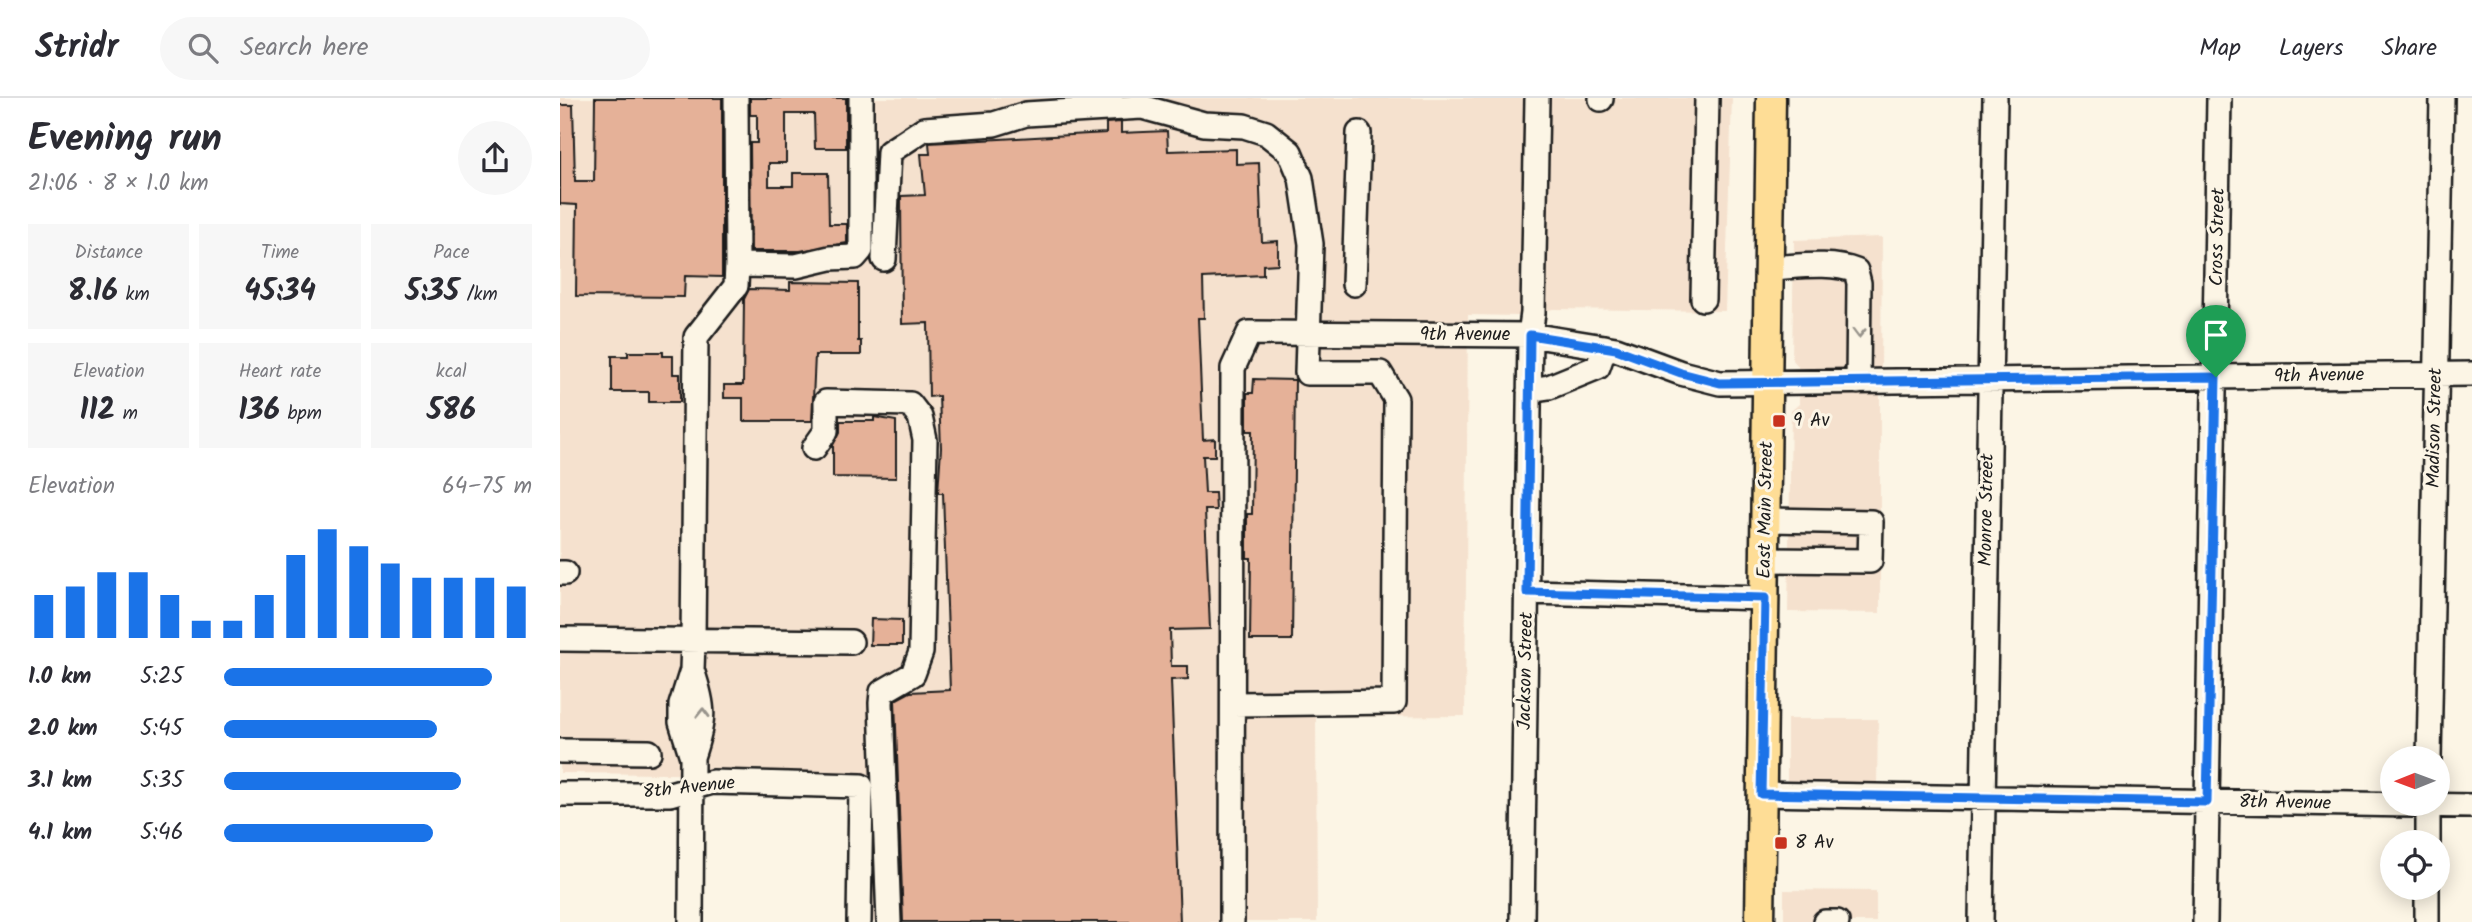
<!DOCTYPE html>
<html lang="en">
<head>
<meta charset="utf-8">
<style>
	body { margin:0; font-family:Kalam,sans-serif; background:#f7f7f7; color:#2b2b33; height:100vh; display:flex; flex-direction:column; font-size:26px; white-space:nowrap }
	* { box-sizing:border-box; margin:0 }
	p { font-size:23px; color:#7c7c81 }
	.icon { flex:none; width:38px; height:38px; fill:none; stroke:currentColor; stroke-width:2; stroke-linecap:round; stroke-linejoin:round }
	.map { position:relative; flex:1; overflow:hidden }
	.drawer { display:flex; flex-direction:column; background:#fff; width:560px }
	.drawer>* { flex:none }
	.needle { width:46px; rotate:269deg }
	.buttons { position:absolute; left:1820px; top:648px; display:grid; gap:14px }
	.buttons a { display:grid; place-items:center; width:70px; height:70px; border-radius:50%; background:#fff; box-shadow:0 4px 18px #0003; font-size:35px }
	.pin { position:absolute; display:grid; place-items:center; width:60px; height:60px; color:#fff; margin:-72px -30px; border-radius:50% 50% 50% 0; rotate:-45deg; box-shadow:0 0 7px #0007 }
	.pin .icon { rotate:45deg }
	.round { display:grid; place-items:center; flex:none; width:74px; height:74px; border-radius:37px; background:#f7f7f7 }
	.summary { display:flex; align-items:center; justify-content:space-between; height:119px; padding:0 28px }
	h1 { font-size:38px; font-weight:700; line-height:52px }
	.metrics { display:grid; grid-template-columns:repeat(3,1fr); gap:10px; height:119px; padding:7px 28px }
	.metrics div { display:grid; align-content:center; border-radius:0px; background:#f7f7f7; text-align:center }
	.metrics b { font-size:30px; font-weight:700 }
	.metrics small { font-size:19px; font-weight:400 }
	.metrics p { font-size:19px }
	.chart { height:196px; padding:14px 28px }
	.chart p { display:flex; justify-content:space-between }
	.chart svg { width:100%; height:126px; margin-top:7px; stroke:#1a73e8; stroke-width:6 }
	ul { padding:0 28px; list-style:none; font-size:23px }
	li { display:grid; grid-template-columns:112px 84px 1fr; align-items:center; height:52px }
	li i { height:18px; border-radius:9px; background:#1a73e8 }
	header { display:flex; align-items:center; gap:42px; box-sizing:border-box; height:98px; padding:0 35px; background:#fff; border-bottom:2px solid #e1e1e2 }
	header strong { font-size:33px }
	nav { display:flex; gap:38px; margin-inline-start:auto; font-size:24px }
	.search { width:490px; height:63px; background:#f7f7f7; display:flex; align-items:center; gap:18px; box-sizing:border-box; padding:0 24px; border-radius:38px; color:#7c7c81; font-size:26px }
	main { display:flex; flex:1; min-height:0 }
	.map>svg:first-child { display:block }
	.built { fill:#f5e1ce }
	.building { fill:#e5b198; stroke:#1c1c1c; stroke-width:2 }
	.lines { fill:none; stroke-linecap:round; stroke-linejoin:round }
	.minor-casing { stroke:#1c1c1c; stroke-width:28 }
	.major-casing { stroke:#1c1c1c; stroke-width:33 }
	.minor { stroke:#fcf5e5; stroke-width:23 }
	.major { stroke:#fedd96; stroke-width:28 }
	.oneway { stroke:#97938b }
	.route-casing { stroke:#fff; stroke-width:14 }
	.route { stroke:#1a73e8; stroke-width:9 }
	.poi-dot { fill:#c8321e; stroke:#fcf5e5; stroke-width:2.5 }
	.labels { text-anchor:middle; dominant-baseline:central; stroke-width:6; stroke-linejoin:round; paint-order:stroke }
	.street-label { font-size:19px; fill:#1c1c1c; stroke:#fcf5e5 }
	.poi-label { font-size:19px; fill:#1c1c1c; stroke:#fcf5e5; text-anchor:start }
</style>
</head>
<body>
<header>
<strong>Stridr</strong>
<div class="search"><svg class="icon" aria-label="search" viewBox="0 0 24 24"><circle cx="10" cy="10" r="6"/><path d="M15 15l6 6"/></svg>Search here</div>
<nav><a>Map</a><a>Layers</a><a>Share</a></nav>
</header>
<main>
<section class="drawer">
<div class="summary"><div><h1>Evening run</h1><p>21:06 · 8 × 1.0 km</p></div><a class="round"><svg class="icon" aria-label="share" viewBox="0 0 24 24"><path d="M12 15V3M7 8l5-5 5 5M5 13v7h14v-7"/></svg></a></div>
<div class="metrics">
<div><p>Distance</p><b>8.16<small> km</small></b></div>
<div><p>Time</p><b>45:34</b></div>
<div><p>Pace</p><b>5:35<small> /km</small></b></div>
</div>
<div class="metrics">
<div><p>Elevation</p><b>112<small> m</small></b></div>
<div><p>Heart rate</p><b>136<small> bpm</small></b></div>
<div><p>kcal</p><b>586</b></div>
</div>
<div class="chart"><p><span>Elevation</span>64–75 m</p>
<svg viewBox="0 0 160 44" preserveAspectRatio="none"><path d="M5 44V29M15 44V26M25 44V21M35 44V21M45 44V29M55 44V38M65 44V38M75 44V29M85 44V15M95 44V6M105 44V12M115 44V18M125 44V23M135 44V23M145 44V23M155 44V26"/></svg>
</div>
<ul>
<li><b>1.0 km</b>5:25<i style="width:87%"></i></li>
<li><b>2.0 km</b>5:45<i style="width:69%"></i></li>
<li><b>3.1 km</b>5:35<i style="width:77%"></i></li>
<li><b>4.1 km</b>5:46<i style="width:68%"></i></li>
</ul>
</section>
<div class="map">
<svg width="1912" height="824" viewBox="0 0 1912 824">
	<rect width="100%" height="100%" fill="#fcf5e5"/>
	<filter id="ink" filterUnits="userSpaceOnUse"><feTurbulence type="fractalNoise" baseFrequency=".0143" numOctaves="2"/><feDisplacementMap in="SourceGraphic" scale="14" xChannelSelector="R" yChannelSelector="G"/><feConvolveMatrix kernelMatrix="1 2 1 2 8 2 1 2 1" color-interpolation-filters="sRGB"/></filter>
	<g filter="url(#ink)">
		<path class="built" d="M0 0H1172L1165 213 993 211 958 218 908 217 905 618 756 619 757 824H308L310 678 0 675Z
			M1322 139 1321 274 1238 275V268L1232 261 1234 142Z
			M1320 294V515L1228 514 1231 313 1239 306V297Z
			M1227 621H1318L1317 688 1227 687Z
			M1224 792 1316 793V824H1224Z"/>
		<path class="building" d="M35 0H162V179L125 178 124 199 16 198 17 107 0 106V7H13L15 83H34Z
			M190 0H286V50H255L254 16H226V65H209V88H233V75H268L269 126H287V145L240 153H191L190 45H197V17H190Z
			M561 24V35L607 33 608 53 676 51V66L699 65 702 144 718 143V166L703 167V177L643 180 644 220H638L643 342 655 341V358H643L645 395H655L656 412H645L650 531 610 532 611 568H628V581L611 582 620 824H343L335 602 350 594 390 592 383 395H378L381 350 379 298 369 299 368 225 342 226 341 98 365 97 361 56H370L369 45 546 35V25Z
			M230 184 298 185V243H301V257H255L252 323H183V300H164V287H183L184 201 189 191 230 192Z
			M68 254H103V258H113V276H120V304H89V294H52V258H68Z
			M694 281 735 282 732 542H690L691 460H687V416H692L693 333H687V295H693Z
			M314 319 336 323V380L273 379V347L280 334V323H314Z
			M311 521 342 522V547H310Z"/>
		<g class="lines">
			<defs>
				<path id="minor" d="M176 0 177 167
					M1041 1V0
					M324 161 329 54 364 31 434 26 466 16 530 12 582 9 644 26 684 28 706 35 730 54 741 80 751 146 747 275H820L836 301 834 604 673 606
					M1208 170C1236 169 1270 163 1296 173L1299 185 1298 284
					M794 186 799 35
					M1143 201 1147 0
					M969 292 989 289 1038 269 1045 249
					M254 350 266 333V304L350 306 360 319 365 342 361 554 353 576 322 594 321 605 329 824
					M1205 462 1310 463 1311 424 1205 422
					M0 475H5
					M967 494 1205 500
					M0 541 291 544
					M0 653 89 654
					M132 659C145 621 145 610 132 572
					M1869 660 1882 0
					M0 696H110L152 684 301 688 299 824
					M1201 696 1912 708
					M1868 744V705
					M131 824 132 659 121 624V607L132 572 133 543 136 239 176 188 177 167 236 168 270 160 295 159 301 152V0
					M672 824 673 270 689 235 970 237 1056 251 1121 275 1160 285 1912 276
					M962 824 970 237 973 215 977 0
					M1265 824H1277
					M1421 824 1435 0
					M1645 824 1659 0
					M1867 824V789"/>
				<path id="major" d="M1200 824 1211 0"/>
			</defs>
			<use href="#minor" class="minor-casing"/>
			<use href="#major" class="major-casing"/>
			<use href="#minor" class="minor"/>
			<use href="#major" class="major"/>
		</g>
		<defs><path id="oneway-chevron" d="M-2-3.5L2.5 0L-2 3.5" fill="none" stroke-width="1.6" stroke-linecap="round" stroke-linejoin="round" transform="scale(1.75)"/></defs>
		<g class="oneway">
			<use href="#oneway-chevron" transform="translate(1299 235) rotate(91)"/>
			<use href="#oneway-chevron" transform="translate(143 615) rotate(-89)"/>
		</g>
	</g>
	<g class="lines" filter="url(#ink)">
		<defs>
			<path id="route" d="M970 237 1056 251 1121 275 1160 285 1656 279 1647 704 1201 696 1205 500 967 494Z"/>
		</defs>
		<use href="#route" class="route-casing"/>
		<use href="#route" class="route"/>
	</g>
	<g class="poi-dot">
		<rect x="1212" y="316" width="14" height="14" rx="3.5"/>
		<rect x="1214" y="738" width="14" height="14" rx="3.5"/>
	</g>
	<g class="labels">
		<g class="street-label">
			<text transform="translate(1658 139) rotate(-89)">Cross Street</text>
			<text x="905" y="237">9th Avenue</text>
			<text transform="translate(1759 278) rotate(-1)">9th Avenue</text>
			<text transform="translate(1875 330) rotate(-89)">Madison Street</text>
			<text transform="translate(1206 412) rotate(-89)">East Main Street</text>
			<text transform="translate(1427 412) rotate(-89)">Monroe Street</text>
			<text transform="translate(966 573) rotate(-89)">Jackson Street</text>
			<text transform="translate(129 690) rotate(-6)">8th Avenue</text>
			<text transform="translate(1725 705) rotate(1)">8th Avenue</text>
		</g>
		<g class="poi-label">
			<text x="1233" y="323">9 Av</text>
			<text x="1235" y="745">8 Av</text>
		</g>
	</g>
</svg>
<div class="buttons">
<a><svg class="needle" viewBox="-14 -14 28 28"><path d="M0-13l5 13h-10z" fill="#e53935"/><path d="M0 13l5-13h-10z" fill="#7c7c81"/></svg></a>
<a><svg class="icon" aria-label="locate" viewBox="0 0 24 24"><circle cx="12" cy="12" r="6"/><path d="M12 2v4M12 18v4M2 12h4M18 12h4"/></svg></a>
</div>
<div class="pin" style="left:1656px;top:279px;background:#1e9e55"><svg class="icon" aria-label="arrive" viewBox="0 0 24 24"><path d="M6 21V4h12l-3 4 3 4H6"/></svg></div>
</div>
</main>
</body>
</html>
